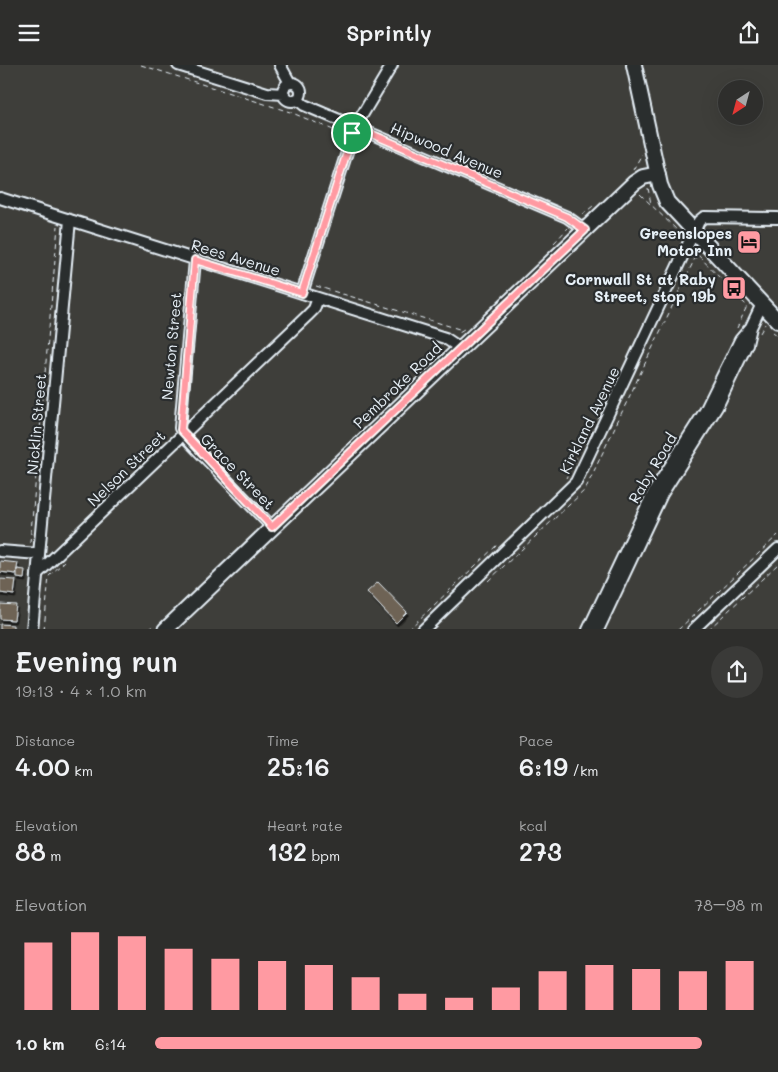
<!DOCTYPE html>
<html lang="en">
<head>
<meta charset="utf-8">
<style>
	body { margin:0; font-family:Mali,sans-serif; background:#3a3a38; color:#f1f3f6; height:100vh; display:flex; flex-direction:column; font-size:19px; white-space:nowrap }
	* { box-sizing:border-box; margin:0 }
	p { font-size:16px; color:#a7a8a9 }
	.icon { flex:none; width:28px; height:28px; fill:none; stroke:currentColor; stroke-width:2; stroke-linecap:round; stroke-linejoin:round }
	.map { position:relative; height:564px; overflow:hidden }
	.drawer { display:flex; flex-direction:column; background:#2e2e2c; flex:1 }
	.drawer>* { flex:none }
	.needle { width:32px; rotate:216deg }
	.buttons { position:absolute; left:718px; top:15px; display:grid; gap:10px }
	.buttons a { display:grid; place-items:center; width:45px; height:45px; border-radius:50%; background:#2e2e2c; box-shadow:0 5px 20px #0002,0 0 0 1px #494a48; font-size:25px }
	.pin { position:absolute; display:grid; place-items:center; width:42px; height:42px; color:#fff; margin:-21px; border:2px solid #fff; border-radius:50%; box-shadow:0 1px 5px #0007 }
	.round { display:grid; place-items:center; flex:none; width:52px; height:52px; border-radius:26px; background:#3a3a38 }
	.head { display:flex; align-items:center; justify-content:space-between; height:85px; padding:0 15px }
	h1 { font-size:28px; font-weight:600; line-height:38px }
	.metrics { display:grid; grid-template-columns:repeat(3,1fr); gap:8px; height:85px; padding:5px 15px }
	.metrics div { display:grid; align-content:center }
	.metrics b { font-size:25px; font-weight:600 }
	.metrics small { font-size:14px; font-weight:400 }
	.metrics p { font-size:14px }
	.chart { height:140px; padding:10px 15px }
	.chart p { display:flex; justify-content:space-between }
	.chart svg { width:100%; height:90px; margin-top:5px; stroke:#ff9aa2; stroke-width:6 }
	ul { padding:0 15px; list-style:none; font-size:16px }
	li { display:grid; grid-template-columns:80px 60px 1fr; align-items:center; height:38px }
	li i { height:12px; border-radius:6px; background:#ff9aa2 }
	header { display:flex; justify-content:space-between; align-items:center; height:65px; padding:0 15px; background:#2e2e2c; font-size:22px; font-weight:600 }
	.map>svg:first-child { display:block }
	.building { fill:#6e6455; stroke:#e8f1f8; filter:url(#shadow) }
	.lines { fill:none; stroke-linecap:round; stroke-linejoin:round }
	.street-casing { stroke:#e8f1f8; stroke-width:14 }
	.secondary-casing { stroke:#e8f1f8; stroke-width:18 }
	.path { stroke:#e8f1f8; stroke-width:1; stroke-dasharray:5 4; stroke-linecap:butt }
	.street { stroke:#2a2d2e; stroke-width:10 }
	.secondary { stroke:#2a2d2e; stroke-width:14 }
	.route-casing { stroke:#fff; stroke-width:10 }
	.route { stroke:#ff9aa2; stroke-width:6 }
	.labels { text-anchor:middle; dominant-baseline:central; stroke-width:4.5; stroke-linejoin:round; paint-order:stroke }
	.street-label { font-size:15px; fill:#e8f1f8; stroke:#2a2d2e }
	.poi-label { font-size:15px; font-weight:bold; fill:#e8f1f8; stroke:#2a2d2e; text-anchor:end }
</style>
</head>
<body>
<header><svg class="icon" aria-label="menu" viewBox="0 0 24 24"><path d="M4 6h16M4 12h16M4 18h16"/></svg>Sprintly<svg class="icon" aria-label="share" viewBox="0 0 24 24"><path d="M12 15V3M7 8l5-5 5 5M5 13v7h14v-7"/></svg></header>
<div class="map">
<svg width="778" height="565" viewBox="0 0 778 565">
	<defs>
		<filter id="shadow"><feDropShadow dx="1.5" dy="3" stdDeviation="0" flood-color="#0009"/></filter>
	</defs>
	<rect width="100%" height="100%" fill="#3e3e3a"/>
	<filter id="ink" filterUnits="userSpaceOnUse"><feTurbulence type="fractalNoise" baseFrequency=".02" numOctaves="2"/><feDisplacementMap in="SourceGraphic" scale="10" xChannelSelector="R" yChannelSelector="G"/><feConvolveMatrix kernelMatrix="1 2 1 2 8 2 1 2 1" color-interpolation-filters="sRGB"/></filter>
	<g filter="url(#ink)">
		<path class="building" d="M0 496 18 498 16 509 0 507Z
			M17 504 25 505 24 514 17 513Z
			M0 514 16 515 14 530 0 528Z
			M378 517 407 547 396 558 367 527Z
			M0 539 16 540 14 555 0 554Z
			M0 559 13 560V565H0Z"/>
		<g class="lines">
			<defs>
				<path id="street" d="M178 0 267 28 284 29
					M280 0 290 18
					M283 27a9 9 0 1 1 18 0a9 9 0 1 1-18 0Z
					M297 34 304 40 567 152 585 165
					M0 133 445 273 460 283
					M195 195 180 363 188 375 272 462
					M302 228 355 62 392 0
					M0 486 39 489
					M37 509 307 251 314 244 318 233
					M32 565 70 155
					M423 565 576 417 699 156 704 152 778 153
					M588 565 653 428 705 346 740 275 751 262
					M598 565 662 429 717 342 747 279 751 262 762 239
					M693 565 778 484"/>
				<path id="secondary" d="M634 0 660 120 667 137 778 256
					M165 565 634 118 643 112 658 109"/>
			</defs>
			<use href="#street" class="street-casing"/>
			<use href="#secondary" class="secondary-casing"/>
			<path class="path" d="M141 0 290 47 343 69
				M633 105 642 89
				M648 123 651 139
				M640 129 682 170
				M582 150 593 141
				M554 178 568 163
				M316 221 459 264V267L464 264
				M773 267 778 271
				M760 268 765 259
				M566 413 577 392
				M30 478 58 161
				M488 516 585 425 697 189 747 241 737 263
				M44 565 49 511 65 496
				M149 565 155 559
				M408 565 497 480
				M678 565 778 470
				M708 565 778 499"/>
			<use href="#street" class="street"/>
			<use href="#secondary" class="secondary"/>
		</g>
	</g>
	<g class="lines" filter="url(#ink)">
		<defs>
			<path id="route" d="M355 62 567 152 585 165 272 462 181 365 195 195 302 228Z"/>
		</defs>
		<use href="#route" class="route-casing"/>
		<use href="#route" class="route"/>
	</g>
	<defs>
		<symbol id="hotel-square" viewBox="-11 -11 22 22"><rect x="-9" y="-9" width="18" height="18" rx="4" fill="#ff9aa2" stroke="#2a2d2e"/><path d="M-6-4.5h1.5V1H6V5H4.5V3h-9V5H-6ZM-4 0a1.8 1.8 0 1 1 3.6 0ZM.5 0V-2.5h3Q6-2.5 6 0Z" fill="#111"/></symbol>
		<symbol id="bus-square" viewBox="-11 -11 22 22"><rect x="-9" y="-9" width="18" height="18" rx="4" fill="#ff9aa2" stroke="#2a2d2e"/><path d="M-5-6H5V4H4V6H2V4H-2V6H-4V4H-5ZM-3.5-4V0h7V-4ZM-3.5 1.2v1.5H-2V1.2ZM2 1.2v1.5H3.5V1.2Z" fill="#111"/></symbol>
	</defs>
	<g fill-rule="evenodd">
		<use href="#hotel-square" x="735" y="163" width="28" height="28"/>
		<use href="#bus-square" x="720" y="209" width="28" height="28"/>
	</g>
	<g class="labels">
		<g class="street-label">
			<text transform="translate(447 85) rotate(23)">Hipwood Avenue</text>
			<text transform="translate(236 192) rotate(17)">Rees Avenue</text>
			<text transform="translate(171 281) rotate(-85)">Newton Street</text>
			<text transform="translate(397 320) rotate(-44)">Pembroke Road</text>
			<text transform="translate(589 355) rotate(-64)">Kirkland Avenue</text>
			<text transform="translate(36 359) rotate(-85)">Nicklin Street</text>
			<text transform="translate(126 403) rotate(-44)">Nelson Street</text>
			<text transform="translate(652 403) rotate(-59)">Raby Road</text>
			<text transform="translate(238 406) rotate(46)">Grace Street</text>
		</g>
		<g class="poi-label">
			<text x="732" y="168">Greenslopes<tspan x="732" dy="17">Motor Inn</tspan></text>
			<text x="716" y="214">Cornwall St at Raby<tspan x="716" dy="17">Street, stop 19b</tspan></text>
		</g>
	</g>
</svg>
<div class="buttons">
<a><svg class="needle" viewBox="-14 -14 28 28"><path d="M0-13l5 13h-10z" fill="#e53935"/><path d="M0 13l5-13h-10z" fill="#a7a8a9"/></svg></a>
</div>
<div class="pin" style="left:352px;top:68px;background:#1e9e55"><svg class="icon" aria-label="arrive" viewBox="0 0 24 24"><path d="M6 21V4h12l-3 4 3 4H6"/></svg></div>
</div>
<section class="drawer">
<div class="head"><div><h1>Evening run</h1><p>19:13 · 4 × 1.0 km</p></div><a class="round"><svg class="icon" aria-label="share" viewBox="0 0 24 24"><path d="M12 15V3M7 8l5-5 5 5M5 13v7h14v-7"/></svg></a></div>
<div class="metrics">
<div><p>Distance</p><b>4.00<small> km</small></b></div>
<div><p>Time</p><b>25:16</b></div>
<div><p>Pace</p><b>6:19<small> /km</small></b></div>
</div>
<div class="metrics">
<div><p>Elevation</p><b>88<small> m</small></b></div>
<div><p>Heart rate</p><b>132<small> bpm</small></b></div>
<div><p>kcal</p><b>273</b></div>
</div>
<div class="chart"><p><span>Elevation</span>78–98 m</p>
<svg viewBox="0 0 160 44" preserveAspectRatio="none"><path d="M5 44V11M15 44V6M25 44V8M35 44V14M45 44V19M55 44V20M65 44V22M75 44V28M85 44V36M95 44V38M105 44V33M115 44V25M125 44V22M135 44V24M145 44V25M155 44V20"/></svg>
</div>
<ul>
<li><b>1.0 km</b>6:14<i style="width:90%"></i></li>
</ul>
</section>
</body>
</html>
